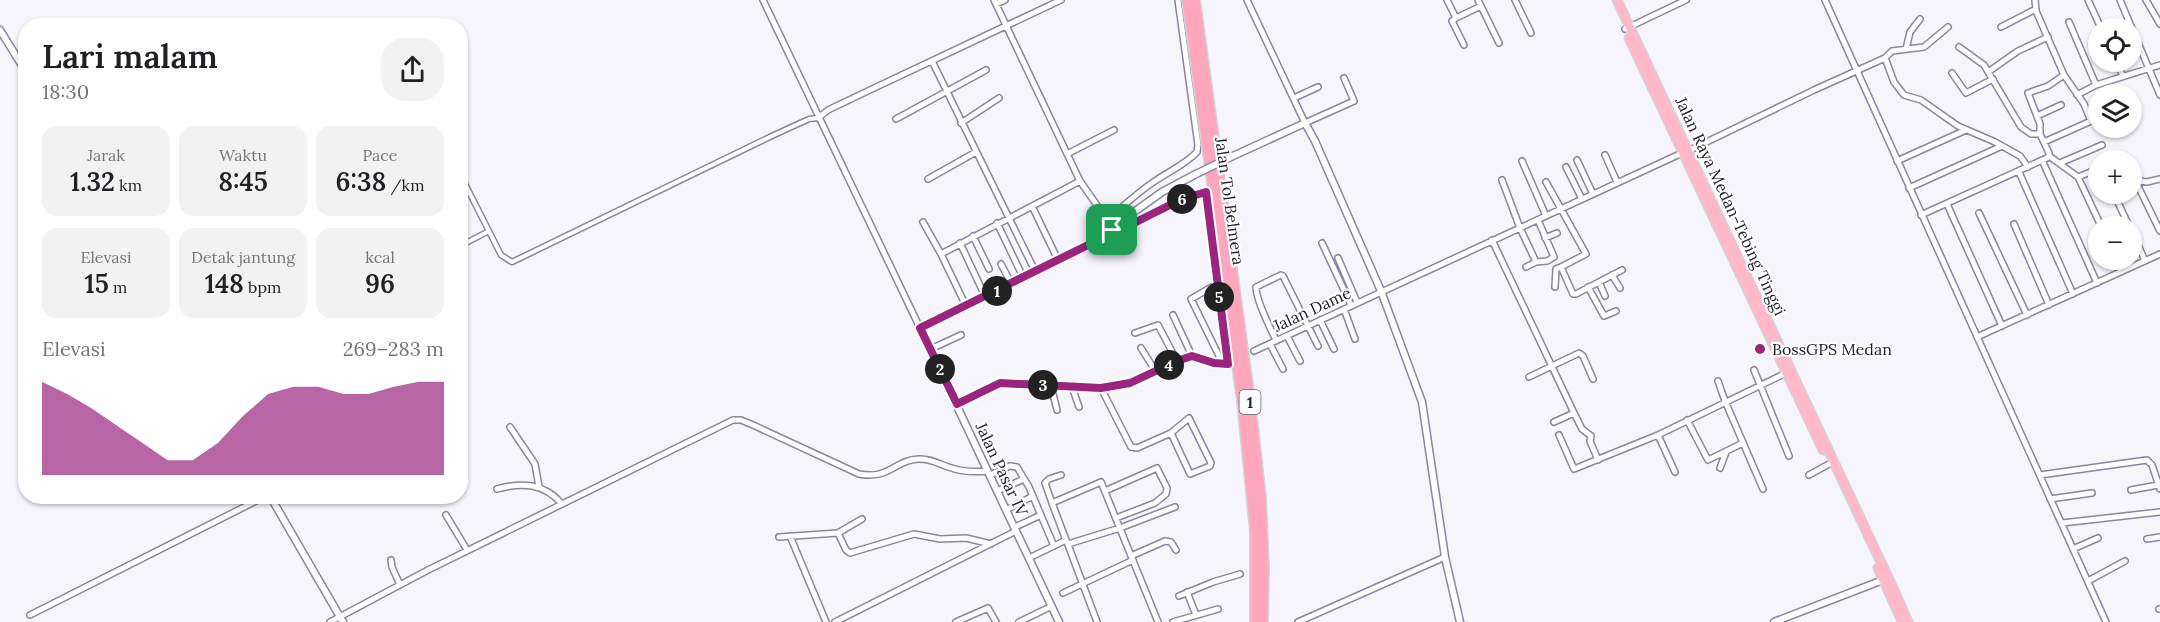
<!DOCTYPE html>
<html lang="id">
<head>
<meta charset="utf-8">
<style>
	body { margin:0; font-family:Lora,serif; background:#f2f2f2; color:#202124; height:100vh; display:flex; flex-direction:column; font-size:22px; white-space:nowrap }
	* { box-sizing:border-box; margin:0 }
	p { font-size:20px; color:#757577 }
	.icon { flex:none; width:33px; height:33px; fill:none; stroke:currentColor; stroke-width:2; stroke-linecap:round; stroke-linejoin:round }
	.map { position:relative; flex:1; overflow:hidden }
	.details { position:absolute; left:18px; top:18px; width:450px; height:486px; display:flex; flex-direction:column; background:#fff; border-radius:24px; box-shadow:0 2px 4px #0004 }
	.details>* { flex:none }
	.controls { position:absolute; left:2088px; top:18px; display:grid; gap:12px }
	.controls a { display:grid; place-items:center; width:54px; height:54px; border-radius:50%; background:#fff; box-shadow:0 2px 4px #0004; font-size:30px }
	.pin { position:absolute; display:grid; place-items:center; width:51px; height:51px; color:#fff; margin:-26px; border-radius:12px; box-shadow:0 3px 9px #0006 }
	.km { position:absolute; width:30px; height:30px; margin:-15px; border-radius:50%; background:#222; color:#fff; font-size:16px; line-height:30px; text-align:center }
	.round { display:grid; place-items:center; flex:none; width:63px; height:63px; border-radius:24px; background:#f2f2f2 }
	.head { display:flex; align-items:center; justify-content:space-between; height:102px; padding:0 24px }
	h1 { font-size:33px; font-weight:600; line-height:45px }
	.figures { display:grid; grid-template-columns:repeat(3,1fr); gap:9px; height:102px; padding:6px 24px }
	.figures div { display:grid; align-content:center; border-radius:15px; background:#f2f2f2; text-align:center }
	.figures b { font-size:26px; font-weight:600 }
	.figures small { font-size:16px; font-weight:400 }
	.figures p { font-size:16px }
	.chart { height:168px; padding:12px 24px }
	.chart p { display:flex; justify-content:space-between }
	.chart svg { width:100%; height:108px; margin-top:6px; fill:#9b247f; opacity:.7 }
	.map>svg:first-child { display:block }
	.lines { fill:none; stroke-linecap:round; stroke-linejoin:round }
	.pedestrian-casing { stroke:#8985a2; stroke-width:7 }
	.minor-casing { stroke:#8985a2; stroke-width:8 }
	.tertiary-casing { stroke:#8985a2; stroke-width:9 }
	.trunk-casing { stroke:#d3d2d5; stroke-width:11 }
	.motorway-casing { stroke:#d3d2d5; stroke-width:12 }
	.pedestrian { stroke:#fff; stroke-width:4 }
	.minor { stroke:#fff; stroke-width:5 }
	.tertiary { stroke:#fff; stroke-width:6 }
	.trunk { stroke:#feb8ca; stroke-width:8 }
	.motorway { stroke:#fda6bd; stroke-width:9 }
	.tertiary-bridge-casing { stroke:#8985a2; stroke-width:9; stroke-linecap:butt }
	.tertiary-bridge { stroke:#fff; stroke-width:6 }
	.route-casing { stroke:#fff; stroke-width:12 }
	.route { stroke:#9b247f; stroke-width:8 }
	.poi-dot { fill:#9b247f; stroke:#fff; stroke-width:2 }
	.labels { text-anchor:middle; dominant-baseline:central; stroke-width:4.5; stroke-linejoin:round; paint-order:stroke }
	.shield { fill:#fff; stroke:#64636b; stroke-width:1.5 }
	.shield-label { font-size:15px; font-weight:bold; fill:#22202c }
	.street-label { font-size:16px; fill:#22202c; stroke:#fff }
	.poi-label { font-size:16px; fill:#22202c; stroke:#fff; text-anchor:start }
</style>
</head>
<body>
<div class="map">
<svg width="2160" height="622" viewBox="0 0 2160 622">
	<rect width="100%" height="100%" fill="#f6f5fc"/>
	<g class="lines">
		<defs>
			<path id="pedestrian" d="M460 174 501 255 512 262 774 135 809 119 818 118
				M460 246 489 231"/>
			<path id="minor" d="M763 0 920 328
				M994 0 1080 181 1108 221
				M1247 0 1305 123 1354 101 1344 78
				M1447 0 1456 18
				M1478 0 1499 43
				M1515 0 1531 33
				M1825 0 2106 622
				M2035 0 2036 11 2064 75 2084 104 2091 121 2044 142
				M2088 0 2101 28
				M2120 0 2160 95
				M2146 0 2160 24
				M996 4 1005 0
				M2069 22 2096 85
				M2001 27 2036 9
				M1625 29 1686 0
				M1464 45 1452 21 1456 18 1481 6
				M1959 47 1984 65 2021 127 2031 134H2040
				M1906 49 1910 32 1920 19
				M1885 58 1892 51 1924 47 1948 27
				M932 61 1035 271
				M2116 62 2123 76
				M1988 72 2018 51 2048 37
				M1952 73 1966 93 1993 79
				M2077 95 2096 85 2160 65
				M1294 98 1318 87
				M2037 116 2061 105
				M818 118 828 110 872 89 1061 0
				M896 119 986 70
				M961 123 999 98
				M1688 151 1814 90 1885 58 1894 82 1904 95 1921 100 1958 126 1995 142 2020 156 2028 167
				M1069 153 1114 130
				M1605 155 1617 182
				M2049 156 2078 177 2101 226
				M1577 160 1593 194
				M2042 160 2097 283
				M1522 161 1546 216
				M1897 161 1966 130
				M2060 163 2102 145
				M1566 167 1582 199
				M2019 172 2073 294
				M2078 177 2098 169
				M928 179 976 152
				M1502 180 1520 228 1536 262 1547 261 1554 257 1538 220
				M2132 180 2147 182 2160 179
				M1546 182 1586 254 1561 267 1573 294H1576L1622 270
				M2136 182 2160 231
				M1909 188 2002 146
				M2114 194 2129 226
				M1947 204 2002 326
				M1032 206 1058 260
				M1979 213 2027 315
				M1921 215 2049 157V153L2040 134V124L2028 93 2048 86 2064 75
				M923 222 941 254
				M997 223 1023 277
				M2014 224 2049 305
				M2132 231 2145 261
				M973 236 989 269
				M1545 238 1557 233
				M1492 240 1574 413 1582 429 1591 436 1590 441 1598 460
				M960 243 985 296
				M1322 243 1351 305
				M1088 245C1093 229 1140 191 1155 181 1168 172 1186 164 1197 152L1198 145 1178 0
				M1338 258 1357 302
				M2116 260 2121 272
				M1001 264 1011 283
				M1526 267 1536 262
				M1612 275 1620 288
				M1599 282 1605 296
				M1217 284 1191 299 1223 364
				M1555 287 1556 269 1561 267
				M1588 287 1604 316 1616 311
				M966 306 941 254 1080 181
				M1344 309 1355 339
				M1173 315 1192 356
				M1320 320 1334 349
				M1135 333 1158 325 1177 361
				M1287 336 1300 361
				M1977 337 2160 254
				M1276 340C1270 328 1256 300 1256 287L1281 275 1283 276 1318 346
				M1270 344 1283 369
				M929 347H935L961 335
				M1141 348 1156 372
				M1254 351 1682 153
				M1754 370 1789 456
				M1529 377 1579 353 1583 356 1593 379
				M1718 381 1725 401 1763 489
				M1051 386 1057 410
				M1072 387 1079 407
				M1101 388 1130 383 1177 361 1192 356 1227 365 1229 363 1217 284 1206 192 1182 199 1126 227 1112 230
				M957 404 1000 383 1101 388 1131 447 1137 448 1171 433 1190 474 1210 466 1211 463 1189 418 1171 433
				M1687 420 1708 460 1743 443
				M1554 422 1574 413
				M510 427 535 464 539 487
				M1559 435 1574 469 1658 435 1786 373
				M1658 435 1675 472
				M1720 468 1726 452
				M990 475 1010 466 1017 467 1029 487 1054 546
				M1809 475 1829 464
				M2040 475 2147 460 2152 465 2160 489
				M497 489C522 482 544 483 562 504
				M2131 490 2158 485
				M997 491 1024 479
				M1105 491 1157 468 1167 488 1166 494 1155 503 1116 518
				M2050 499 2092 493
				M1052 503 1045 483 1049 479 1061 475
				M1006 510 1033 496
				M446 515 467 550
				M2062 523 2160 512
				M1015 527 1041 515
				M838 533 846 550 850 553 914 534 940 539 966 538 991 544
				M790 536 826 622
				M779 537 838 533 862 519
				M2147 539 2160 537
				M1067 542 1097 622
				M1068 544 1120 528 1175 507
				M2073 549 2098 538
				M1131 556 1165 541 1171 542 1176 550
				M1029 558 1066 540 1052 503 1101 482 1158 622
				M391 560 392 567 400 585
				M2088 581 2125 561
				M1187 592 1196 615
				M1063 593 1133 560
				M1179 596 1213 582 1240 574
				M2159 609H2160
				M30 615 266 496
				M330 622 428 570 733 420H741L753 425 859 474C889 480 895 460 918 459 932 458 942 466 955 469 965 472 977 472 988 471
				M835 622 1016 531
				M956 622 988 608 996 622
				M1019 622 1052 606
				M1173 622 1218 609
				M1298 622 1445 557"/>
			<path id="tertiary" d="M0 30 26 72
				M1233 156 1305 123 1315 141 1381 291 1422 402 1445 557 1460 622
				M270 496 343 622
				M1059 622 920 328 1088 245 1162 192 1194 175
				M1774 622 1883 580"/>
			<path id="trunk" d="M1617 0 1893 588 1908 622
				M1629 38 1823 450
				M1878 568 1901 619"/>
			<path id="motorway" d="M1187 0 1242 401 1255 531V622
				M1195 0 1250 400 1261 498 1264 567 1263 622"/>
		</defs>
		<use href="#pedestrian" class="pedestrian-casing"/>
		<use href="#minor" class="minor-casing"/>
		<use href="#tertiary" class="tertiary-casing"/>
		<use href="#trunk" class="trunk-casing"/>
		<use href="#motorway" class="motorway-casing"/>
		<use href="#pedestrian" class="pedestrian"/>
		<use href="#minor" class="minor"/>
		<use href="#tertiary" class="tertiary"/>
		<use href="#trunk" class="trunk"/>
		<use href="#motorway" class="motorway"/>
		<defs>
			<path id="tertiary-bridge" d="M1194 175 1233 156"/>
		</defs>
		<use href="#tertiary-bridge" class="tertiary-bridge-casing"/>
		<use href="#tertiary-bridge" class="tertiary-bridge"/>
	</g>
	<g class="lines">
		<defs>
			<path id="route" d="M1206 192 1228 364 1214 363 1192 356 1177 361 1130 383 1101 388 1000 383 957 404 920 328 1088 245 1112 230 1126 227 1182 199Z"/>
		</defs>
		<use href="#route" class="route-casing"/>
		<use href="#route" class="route"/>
	</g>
	<circle class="poi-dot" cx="1760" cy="349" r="6"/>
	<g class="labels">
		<rect class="shield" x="1239.5" y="390" width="21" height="24" rx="4.5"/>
		<g class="shield-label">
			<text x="1250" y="402">1</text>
		</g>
		<g class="street-label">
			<text transform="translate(1230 201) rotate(82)">Jalan Tol Belmera</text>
			<text transform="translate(1731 206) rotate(65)">Jalan Raya Medan-Tebing Tinggi</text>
			<text transform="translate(1312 309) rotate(-25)">Jalan Dame</text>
			<text transform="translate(1002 469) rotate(65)">Jalan Pasar IV</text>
		</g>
		<g class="poi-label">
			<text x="1772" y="349">BossGPS Medan</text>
		</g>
	</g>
</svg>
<div class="controls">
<a><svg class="icon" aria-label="locate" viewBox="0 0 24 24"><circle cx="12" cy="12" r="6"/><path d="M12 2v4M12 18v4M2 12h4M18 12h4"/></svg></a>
<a><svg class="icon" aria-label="layers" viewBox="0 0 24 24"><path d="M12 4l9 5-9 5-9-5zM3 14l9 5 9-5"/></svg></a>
<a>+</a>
<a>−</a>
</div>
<div class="pin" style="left:1112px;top:230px;background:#1e9e55"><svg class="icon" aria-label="arrive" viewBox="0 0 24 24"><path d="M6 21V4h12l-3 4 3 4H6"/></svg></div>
<b class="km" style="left:997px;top:291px">1</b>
<b class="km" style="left:940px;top:369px">2</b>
<b class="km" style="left:1043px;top:385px">3</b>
<b class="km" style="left:1169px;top:365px">4</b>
<b class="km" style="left:1219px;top:297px">5</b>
<b class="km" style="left:1182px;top:199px">6</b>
<section class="details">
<div class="head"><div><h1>Lari malam</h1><p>18:30</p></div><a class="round"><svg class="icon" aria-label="share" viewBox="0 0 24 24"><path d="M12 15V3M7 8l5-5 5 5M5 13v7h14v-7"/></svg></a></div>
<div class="figures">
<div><p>Jarak</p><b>1.32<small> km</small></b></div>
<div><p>Waktu</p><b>8:45</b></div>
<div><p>Pace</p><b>6:38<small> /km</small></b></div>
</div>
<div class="figures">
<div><p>Elevasi</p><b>15<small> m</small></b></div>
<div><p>Detak jantung</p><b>148<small> bpm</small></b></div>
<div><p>kcal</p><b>96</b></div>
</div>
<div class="chart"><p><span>Elevasi</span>269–283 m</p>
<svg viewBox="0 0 160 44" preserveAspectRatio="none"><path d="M0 44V6L10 11L20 17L30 24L40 31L50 38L60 38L70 31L80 20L90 11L100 8L110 8L120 11L130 11L140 8L150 6L160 6V44z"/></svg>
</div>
</section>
</div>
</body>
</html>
